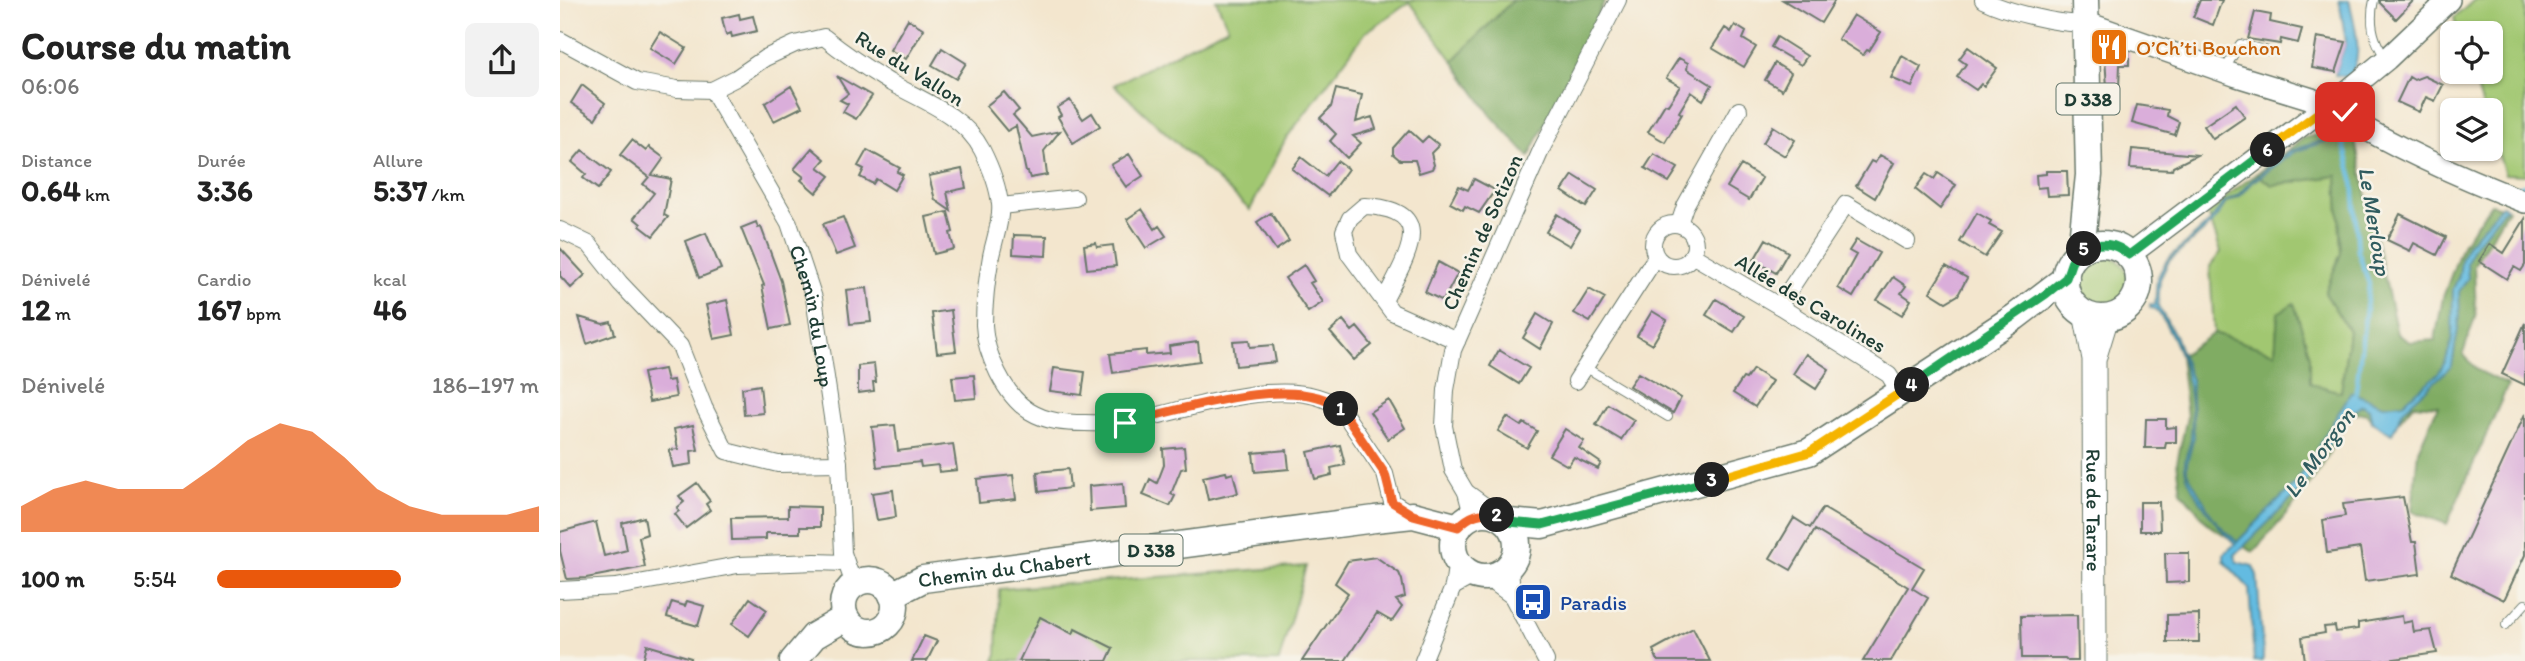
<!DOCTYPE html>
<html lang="fr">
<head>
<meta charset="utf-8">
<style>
	body { margin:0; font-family:Itim,sans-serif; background:#f2f2f2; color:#222; height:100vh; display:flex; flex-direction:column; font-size:26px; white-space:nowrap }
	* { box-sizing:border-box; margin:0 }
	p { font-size:23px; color:#767676 }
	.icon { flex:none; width:38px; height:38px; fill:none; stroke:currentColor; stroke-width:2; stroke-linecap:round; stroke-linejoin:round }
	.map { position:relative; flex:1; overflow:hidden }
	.drawer { display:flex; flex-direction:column; background:#fff; width:560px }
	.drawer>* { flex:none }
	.fabs { position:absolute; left:1880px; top:21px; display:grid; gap:14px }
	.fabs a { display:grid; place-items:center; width:63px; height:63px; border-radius:10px; background:#fff; box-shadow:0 2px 5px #0004; font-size:35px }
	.pin { position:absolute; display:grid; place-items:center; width:60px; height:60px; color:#fff; margin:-30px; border-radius:14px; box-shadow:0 4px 10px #0006 }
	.km { position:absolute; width:35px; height:35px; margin:-18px; border-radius:50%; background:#222; color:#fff; font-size:19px; line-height:35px; text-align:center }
	.round { display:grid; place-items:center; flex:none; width:74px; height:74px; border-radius:10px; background:#f2f2f2 }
	.headline { display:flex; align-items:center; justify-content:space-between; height:119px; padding:0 21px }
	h1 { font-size:38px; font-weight:700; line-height:52px }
	.stats { display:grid; grid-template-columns:repeat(3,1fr); gap:10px; height:119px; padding:7px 21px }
	.stats div { display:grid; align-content:center }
	.stats b { font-size:30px; font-weight:700 }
	.stats small { font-size:19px; font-weight:400 }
	.stats p { font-size:19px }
	.chart { height:196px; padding:14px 21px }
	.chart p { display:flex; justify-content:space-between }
	.chart svg { width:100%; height:126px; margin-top:7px; fill:#ea580c; opacity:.7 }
	ul { padding:0 21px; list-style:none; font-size:23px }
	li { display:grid; grid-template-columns:112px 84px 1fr; align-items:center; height:52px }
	li i { height:18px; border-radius:9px; background:#ea580c }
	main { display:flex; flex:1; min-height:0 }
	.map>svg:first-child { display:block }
	.green { fill:#a1c771; stroke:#608252; stroke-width:2 }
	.forest { fill:#80ac63; stroke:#50744c; stroke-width:2 }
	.water { fill:#64bbe1; stroke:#427c8a; stroke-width:2 }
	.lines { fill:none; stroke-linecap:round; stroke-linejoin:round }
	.stream { stroke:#64bbe1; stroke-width:4.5 }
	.building { fill:#daaeda }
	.service-casing { stroke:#69786a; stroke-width:10 }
	.minor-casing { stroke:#69786a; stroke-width:18 }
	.tertiary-casing { stroke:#69786a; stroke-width:24 }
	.secondary-casing { stroke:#69786a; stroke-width:25 }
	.primary-casing { stroke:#69786a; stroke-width:29 }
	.service { stroke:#fff; stroke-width:8 }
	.minor { stroke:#fff; stroke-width:16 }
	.tertiary { stroke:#fff; stroke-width:21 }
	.secondary { stroke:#fff; stroke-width:23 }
	.primary { stroke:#fff; stroke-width:26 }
	.split-1-casing { stroke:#fff; stroke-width:14 }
	.split-2-casing { stroke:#fff; stroke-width:14 }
	.split-3-casing { stroke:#fff; stroke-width:14 }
	.split-4-casing { stroke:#fff; stroke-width:14 }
	.split-5-casing { stroke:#fff; stroke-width:14 }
	.split-6-casing { stroke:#fff; stroke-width:14 }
	.split-7-casing { stroke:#fff; stroke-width:14 }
	.split-1 { stroke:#f0652b; stroke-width:9 }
	.split-2 { stroke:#f0652b; stroke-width:9 }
	.split-3 { stroke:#22a559; stroke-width:9 }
	.split-4 { stroke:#f5b400; stroke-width:9 }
	.split-5 { stroke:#22a559; stroke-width:9 }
	.split-6 { stroke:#22a559; stroke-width:9 }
	.split-7 { stroke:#f5b400; stroke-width:9 }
	.labels { text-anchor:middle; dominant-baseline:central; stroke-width:5; stroke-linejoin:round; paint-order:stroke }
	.shield { fill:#f7f3e8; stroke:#60746a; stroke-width:2 }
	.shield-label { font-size:19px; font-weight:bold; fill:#1f3d34 }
	.food-label { font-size:21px; fill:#c56008; stroke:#f7f3e8; text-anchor:start }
	.street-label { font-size:21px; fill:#1f3d34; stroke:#f7f3e8 }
	.transit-label { font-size:21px; fill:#164399; stroke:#f7f3e8; text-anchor:start }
	.water-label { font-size:23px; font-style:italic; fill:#305c5f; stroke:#f7f3e8 }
</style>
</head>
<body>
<main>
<section class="drawer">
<div class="headline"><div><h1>Course du matin</h1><p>06:06</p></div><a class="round"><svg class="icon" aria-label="share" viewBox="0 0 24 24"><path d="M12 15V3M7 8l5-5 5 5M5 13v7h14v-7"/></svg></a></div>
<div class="stats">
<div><p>Distance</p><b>0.64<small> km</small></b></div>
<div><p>Durée</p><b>3:36</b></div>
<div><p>Allure</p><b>5:37<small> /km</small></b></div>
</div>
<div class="stats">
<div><p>Dénivelé</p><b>12<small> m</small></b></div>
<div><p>Cardio</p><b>167<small> bpm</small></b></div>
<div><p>kcal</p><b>46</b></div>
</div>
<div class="chart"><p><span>Dénivelé</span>186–197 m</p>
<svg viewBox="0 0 160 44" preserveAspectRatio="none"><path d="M0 44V35L10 29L20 26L30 29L40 29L50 29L60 21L70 12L80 6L90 9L100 18L110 29L120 35L130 38L140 38L150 38L160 35V44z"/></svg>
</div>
<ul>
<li><b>100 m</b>5:54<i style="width:57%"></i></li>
</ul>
</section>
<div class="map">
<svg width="1965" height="661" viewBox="0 0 1965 661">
	<rect width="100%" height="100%" fill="#f7f3e8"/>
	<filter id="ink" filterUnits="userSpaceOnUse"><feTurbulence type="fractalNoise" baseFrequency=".0143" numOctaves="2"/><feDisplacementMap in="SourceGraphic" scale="14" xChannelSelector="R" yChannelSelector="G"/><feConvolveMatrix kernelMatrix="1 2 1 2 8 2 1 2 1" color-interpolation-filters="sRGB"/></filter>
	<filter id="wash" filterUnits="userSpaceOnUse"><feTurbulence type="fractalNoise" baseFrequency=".00686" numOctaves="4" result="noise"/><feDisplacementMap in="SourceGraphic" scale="28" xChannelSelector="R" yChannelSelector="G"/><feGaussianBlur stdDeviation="1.57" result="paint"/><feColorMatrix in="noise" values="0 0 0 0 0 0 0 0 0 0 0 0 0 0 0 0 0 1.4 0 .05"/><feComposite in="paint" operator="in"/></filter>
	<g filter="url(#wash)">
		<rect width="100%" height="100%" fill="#f3e6ce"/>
		<path class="green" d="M656 0H953L893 61 850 2 806 32 725 140 690 210 554 85 668 27Z
			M1914 0H1965V175L1945 174 1930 128V110H1924L1912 72H1930V33H1899L1894 18Z
			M1696 174 1712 185 1777 176 1781 253 1765 293 1789 331 1781 393 1750 384V356L1718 313 1715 353 1654 333 1650 266 1661 252 1647 211Z
			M1516 281a26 26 0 1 1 52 0a26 26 0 1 1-52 0Z
			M746 566 719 661H434L437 654 439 589Z"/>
		<path class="forest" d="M953 0H1045L969 157 931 115 893 61Z
			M1769 132 1795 141 1837 334 1850 342 1875 340 1883 297 1903 243 1931 204 1948 209 1914 265 1916 314 1903 354 1917 370 1948 385 1887 524 1852 511 1858 450 1878 406 1853 404 1832 429 1817 424 1805 413 1792 414C1775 433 1772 451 1759 471 1740 500 1717 526 1693 552L1650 526 1621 491 1617 462 1627 417 1620 356 1654 333 1715 353 1718 313 1734 303 1750 356V383L1781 392 1789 331 1765 293 1781 253 1777 176 1712 185 1696 174 1744 138Z"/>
		<path class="water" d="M1779 0H1789C1794 21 1806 61 1787 77L1775 75 1786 42Z
			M1776 130H1784L1785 135 1734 152 1694 181 1680 196 1666 203 1652 224 1609 261 1600 279 1598 306 1615 335 1631 380 1634 437 1627 463V472L1654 519 1677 542 1736 483 1791 392 1823 405 1843 403 1878 374 1886 360 1892 339 1893 289 1899 276 1901 261 1907 245 1942 205 1946 207 1913 247 1907 263 1908 278 1899 292 1900 317 1892 366 1843 410 1832 434 1812 422 1809 409 1802 405 1784 419 1742 489 1675 555 1677 562 1693 566 1697 575 1703 654V661H1694L1689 588 1664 561V554L1675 544C1660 529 1627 488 1625 468 1623 458 1631 447 1631 437 1635 392 1622 345 1596 309L1590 308V304L1595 305 1597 278 1607 260 1650 222 1663 203 1678 195 1691 181 1730 151 1777 136Z"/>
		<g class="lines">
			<path class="stream" d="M1780 130 1793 179 1798 251 1809 284 1795 398
				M1953 189 1965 185"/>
		</g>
		<g id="blocks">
			<path class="building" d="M1223 0H1275L1261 23Z
				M1640 0H1662L1653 25 1633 17Z
				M1820 0H1854L1836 19 1820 3Z
				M1695 12 1711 15 1710 22 1742 29 1738 43 1721 39 1720 44 1688 39Z
				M179 14 180 19 193 16 197 31 172 37 171 33 166 35 162 18Z
				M1293 15 1321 32 1309 51 1307 50 1303 55 1278 39Z
				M348 19 364 29 346 59 330 50Z
				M1175 25 1186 32 1183 39 1196 47 1184 67 1152 48 1165 28 1171 32Z
				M100 32 126 48 116 64 90 48Z
				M1217 37 1247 56 1241 65 1211 47Z
				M1757 37 1786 42 1776 72 1752 68Z
				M1544 43 1569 52V65H1560L1559 87H1547Z
				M1408 47 1437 68 1424 86 1421 84 1416 90 1397 77 1406 64 1399 59Z
				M382 48 406 63 396 79 372 65Z
				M1342 56 1361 67 1352 87 1331 78Z
				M1119 58 1128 63 1127 69 1152 85 1143 100 1131 92 1119 112 1122 114 1105 142 1088 132 1105 104 1108 105 1120 86 1106 78Z
				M1215 63 1231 73 1222 90 1205 80Z
				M277 76 312 96 296 119 283 112 288 104 280 100 288 94Z
				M1864 76 1883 85 1875 101 1866 97 1859 112 1837 102 1849 77 1854 80Z
				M22 85 45 103 35 119 11 103Z
				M231 86 242 107 214 121 205 103Z
				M776 89 802 95 796 122 812 117 816 129 793 136 801 143 787 158 770 141 776 134 760 118 771 107Z
				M444 92 459 110 453 115 472 137 500 131 484 151 487 175 470 178 468 172H466L456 126 447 131 426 106Z
				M510 100 523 119 532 113 540 126 513 143 498 117 501 115 497 108Z
				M1676 104 1685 117 1653 139 1644 126Z
				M1577 105 1608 110 1607 116 1619 122 1615 135 1572 123Z
				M1213 126 1235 140 1225 156 1203 143Z
				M849 130 862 142 868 136 879 145 871 153 874 165 872 169 859 173 855 160H840L833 154V148Z
				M72 140 86 151 89 147 104 158 92 175 111 179 104 215 108 217 93 236 80 226 81 224 74 218 94 193 83 184 89 177 60 155Z
				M252 148 265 159 258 167 270 176 256 193 241 180 244 177 234 169Z
				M1572 149 1606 152 1637 155 1613 167 1612 170 1570 168Z
				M22 150 51 172 38 189 23 178 26 174 12 162Z
				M307 150 340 168 337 172 343 175 334 190 316 179 313 184 300 177 304 169 298 166Z
				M569 154 583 176 566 187 551 165Z
				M1094 154 1118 168 1109 182 1085 168Z
				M1320 155 1334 163 1315 198 1296 186 1311 161 1315 163Z
				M741 157 765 176 777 161 788 169 768 196 732 169Z
				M1181 165 1202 178 1189 200 1167 187Z
				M402 169 406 188 387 192 391 211 375 200 369 176Z
				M1486 171H1507L1508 195 1487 196 1486 187 1477 188 1476 175 1486 174Z
				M1378 173 1396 185 1380 209 1355 189 1366 174 1374 179Z
				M1013 175 1037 190 1026 207 1002 191Z
				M914 179 935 190 919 213 905 206 903 210 890 203 899 186 908 190Z
				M582 209 595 229 599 226 606 236 586 248 567 219Z
				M388 212 393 232 390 233 394 249 374 254 366 217Z
				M711 213 729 241 716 250 697 222Z
				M1417 213 1431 221 1429 225 1442 232 1425 257 1400 242Z
				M997 214 1020 229 1010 246 986 232Z
				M1840 214 1886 237 1877 255 1854 243 1850 251 1827 240Z
				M283 217 295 248 276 255 263 224Z
				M1965 219V265L1961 271 1954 267 1947 279 1919 261 1930 244 1944 253Z
				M196 222 198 228 201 227 221 281 230 325 211 329 202 286 204 285 181 228Z
				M146 233 161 269 139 278 126 241Z
				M454 235 487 236 486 256 453 254Z
				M1206 239 1228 252 1216 273 1194 260Z
				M1296 240 1319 253 1293 297 1278 288 1296 255 1289 251Z
				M536 243 537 247 553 245 556 266 527 269 524 245Z
				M0 248 25 275 11 288 0 276Z
				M878 262 898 273 883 301 865 292Z
				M744 265 754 281 750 283 763 302 748 312 725 278Z
				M1386 266 1407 278 1398 295 1386 302 1370 292Z
				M1333 277 1346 286 1341 293 1351 300 1342 315 1317 300Z
				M307 288 311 322 290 324 286 290Z
				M1029 289 1045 298 1030 322 1014 313Z
				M1156 299 1184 316 1174 332 1146 315Z
				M167 300 174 335 154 339 146 305Z
				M391 310 396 351 377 353 372 313Z
				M1092 311 1107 320 1092 345 1077 336Z
				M977 314 993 324 980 349 963 338Z
				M19 317 43 324 51 322 55 334 27 344Z
				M783 320 792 331 797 327 812 345 794 360 770 332Z
				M1965 323V385L1942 374Z
				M689 340 690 347 713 345 716 362 676 366 673 341Z
				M638 342 640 361 553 373 550 354 586 350V355L610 353 609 346Z
				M939 350 969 368 959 384 930 366Z
				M1246 354 1269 369 1256 389 1233 374Z
				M314 364 316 382H313L314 391 298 393V366Z
				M494 368 525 372 522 395 490 391Z
				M104 369 107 381 113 380 116 397 89 402 83 373Z
				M1193 369 1212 381 1195 407 1173 393 1183 378 1186 379Z
				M1078 373 1121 398 1113 413 1069 386Z
				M414 375 416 398 395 400 392 377Z
				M200 385 203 413 184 415 182 388Z
				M829 400 845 428 828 439 810 412Z
				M1048 404 1074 420 1061 440 1036 425Z
				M1965 414V555L1944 600 1891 574Z
				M947 417 961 426 964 423 977 431 967 448 938 431Z
				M1586 419H1606V428L1616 427V442H1606L1605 448H1585Z
				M133 425 138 450 131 451 132 464 113 467 109 450 118 449 114 429Z
				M335 425 338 451 393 444 397 470 379 472 378 465 361 467 360 462 317 467 312 427Z
				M1005 429 1024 441 1019 448 1041 463 1038 469 1014 457 1008 466 989 455Z
				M780 445 785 465 771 468 772 475 755 479 748 452Z
				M624 447 626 468 621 469 611 494 615 496 610 506 583 495 590 479 597 483 604 465 603 449Z
				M727 450 729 469 695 472 693 453Z
				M508 469 510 488 479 492 477 472Z
				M666 472 667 475 673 473 678 493 648 500 643 477Z
				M453 475 456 499 419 503 417 479Z
				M137 483 150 501 146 504 150 510 126 528 115 514 119 511 117 508 124 502 119 496Z
				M563 483 565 508 530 511 529 486Z
				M333 490 336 517 317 520 312 493Z
				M1843 497 1852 542H1856L1860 574 1805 581 1800 548 1767 553 1763 520 1785 516 1783 504Z
				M1580 502H1599L1600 531H1580Z
				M228 506 260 507V527H240V533H206V539L172 540 171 518 228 517Z
				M1263 508 1364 568 1352 588 1368 598 1331 661H1303L1348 587 1255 530 1231 570 1210 558 1234 518 1250 528Z
				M84 517 87 534 79 537 85 567 26 578 7 579 0 551V532L36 522 44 556 67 550 62 523Z
				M1605 553H1629V582L1606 583Z
				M816 557 839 573 842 580 845 597 836 600 842 607 833 620 831 621 817 613 785 661H742L788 593 775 583 788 561Z
				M190 598 207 610 189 636 172 624Z
				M127 601 144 606 138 626 107 617 112 602 125 606Z
				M1639 614V642H1607V615Z
				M1517 615 1518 661H1508L1505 658H1462L1461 616Z
				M1842 616 1843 623 1852 621 1854 632 1871 630 1877 653 1820 661H1745L1742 637 1765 633 1764 627 1775 626 1776 632 1798 629V623Z
				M480 617 513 634 515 629 553 648 547 661H459Z
				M1133 628 1150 661H1098L1093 650Z
				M364 636 377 641 367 661H352Z
				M87 645 131 658 130 661H83Z"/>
		</g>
	</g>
	<g filter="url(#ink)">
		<use href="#blocks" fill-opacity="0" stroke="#69786a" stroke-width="2"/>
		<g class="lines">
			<defs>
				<path id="service" d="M1814 0C1809 21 1813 42 1827 59
					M1665 69 1680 44 1709 51
					M1025 367 1108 417
					M1946 625 1965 604"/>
				<g id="minor">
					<path d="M1423 0C1445 11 1502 26 1527 23"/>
					<path d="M0 40 77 82 117 89 152 90 176 78 205 58 235 44 264 37C285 54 306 68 329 82 361 100 404 115 422 150 430 166 438 186 440 204 442 220 434 241 431 256 427 278 424 303 424 325 425 353 445 396 469 411 487 422 505 423 525 423 539 423 554 425 567 422 623 413 735 368 782 410L825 474 832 502 853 515"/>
					<path id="s1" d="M152 90 229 223 254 298 279 463 283 553 294 585"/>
					<path d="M441 206 515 198"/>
					<circle cx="1114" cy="245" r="21"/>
					<path d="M1119 224 1125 206 1179 110"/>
					<path d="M0 230 29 244 60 283 120 346 144 407 166 451 218 464 279 463"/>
					<path d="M1132 255 1219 306 1329 375 1340 393"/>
					<path d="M824 301C845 258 881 209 804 206L790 218 784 231 789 254 832 312 897 341"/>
					<path d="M1219 306 1286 204 1347 241"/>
					<path d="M1016 381 1096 257"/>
					<path d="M906 492 936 514"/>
					<path d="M912 515 906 492 893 470 884 426 886 390 893 350 982 148 1058 0"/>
					<path d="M950 565 952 596 986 661"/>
					<path d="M926 577 952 596"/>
					<path d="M893 587 915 575"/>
					<path d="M0 590 56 587 178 565 255 562 286 563"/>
					<path d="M863 661 893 587 897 560"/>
				</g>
				<path id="tertiary" d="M1527 23 1677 76 1752 99
					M1784 94 1827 59 1889 0
					M1782 115C1839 150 1903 178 1965 202
					M1569 255 1755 115"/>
				<g id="secondary">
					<path id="s2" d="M1525 313 1534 359 1535 661"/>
					<path d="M1535 356 1547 317"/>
				</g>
				<g id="primary">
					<circle cx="1542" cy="281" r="37"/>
					<path d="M1521 251 1529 175 1525 0"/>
					<circle cx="925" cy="545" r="32"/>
					<path d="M949 522 982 525 1249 452 1455 317 1506 278"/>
					<circle cx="309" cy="606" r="26"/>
					<path id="s3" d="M332 595 363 579 815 519 853 515 899 527"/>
					<path d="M233 661 254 636 285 618"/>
				</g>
			</defs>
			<use href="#service" class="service-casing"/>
			<use href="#minor" class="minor-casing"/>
			<use href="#tertiary" class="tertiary-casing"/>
			<use href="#secondary" class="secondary-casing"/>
			<use href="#primary" class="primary-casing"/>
			<use href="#service" class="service"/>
			<use href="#minor" class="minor"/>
			<use href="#tertiary" class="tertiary"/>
			<use href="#secondary" class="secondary"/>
			<use href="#primary" class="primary"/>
		</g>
	</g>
	<g class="lines" filter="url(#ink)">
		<defs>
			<path id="split-1" d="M565 423C616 411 739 371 781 409"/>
			<path id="split-2" d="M781 409 825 474 832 502 853 515 898 527C910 515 921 511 937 515"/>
			<path id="split-3" d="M937 515 949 522 982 525 1152 480"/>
			<path id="split-4" d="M1152 480 1250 452 1352 385"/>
			<path id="split-5" d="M1352 385 1486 294 1506 278 1513 258 1524 249"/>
			<path id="split-6" d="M1524 249C1540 241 1556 243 1569 255L1708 150"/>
			<path id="split-7" d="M1708 150 1755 115C1765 124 1776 123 1785 112"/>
		</defs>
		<use href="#split-1" class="split-1-casing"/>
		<use href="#split-2" class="split-2-casing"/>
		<use href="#split-3" class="split-3-casing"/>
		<use href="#split-4" class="split-4-casing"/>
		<use href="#split-5" class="split-5-casing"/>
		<use href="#split-6" class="split-6-casing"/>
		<use href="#split-7" class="split-7-casing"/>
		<use href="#split-1" class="split-1"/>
		<use href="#split-2" class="split-2"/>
		<use href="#split-3" class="split-3"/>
		<use href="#split-4" class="split-4"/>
		<use href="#split-5" class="split-5"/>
		<use href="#split-6" class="split-6"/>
		<use href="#split-7" class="split-7"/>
	</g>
	<defs>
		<symbol id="restaurant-square" viewBox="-11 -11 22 22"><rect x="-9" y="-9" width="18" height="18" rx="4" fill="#e8710a" stroke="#f7f3e8"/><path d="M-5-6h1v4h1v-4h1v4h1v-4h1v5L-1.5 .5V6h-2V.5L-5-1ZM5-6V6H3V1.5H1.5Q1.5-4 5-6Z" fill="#fff"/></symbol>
		<symbol id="bus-square" viewBox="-11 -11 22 22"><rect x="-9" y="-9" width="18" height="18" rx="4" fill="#1a4fb4" stroke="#f7f3e8"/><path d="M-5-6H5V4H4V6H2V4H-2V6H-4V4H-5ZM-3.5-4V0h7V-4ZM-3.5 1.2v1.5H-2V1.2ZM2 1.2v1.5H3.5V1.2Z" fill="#fff"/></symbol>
	</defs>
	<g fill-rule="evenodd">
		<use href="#restaurant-square" x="1527" y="25" width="44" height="44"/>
		<use href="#bus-square" x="951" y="580" width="44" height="44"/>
	</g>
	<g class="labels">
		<g class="shield">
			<rect x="1496.5" y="83.5" width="63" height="31" rx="5"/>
			<rect x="559.5" y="534.5" width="63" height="31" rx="5"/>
		</g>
		<g class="shield-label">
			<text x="1528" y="99">D 338</text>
			<text x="591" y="550">D 338</text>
		</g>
		<g class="food-label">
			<text x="1576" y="47">O’Ch’ti Bouchon</text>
		</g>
		<g class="street-label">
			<text transform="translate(350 68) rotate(32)">Rue du Vallon</text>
			<text transform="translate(922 232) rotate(-66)">Chemin de Sotizon</text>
			<text transform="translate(1251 303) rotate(31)">Allée des Carolines</text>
			<text stroke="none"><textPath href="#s1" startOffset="250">Chemin du Loup</textPath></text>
			<text stroke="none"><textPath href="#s2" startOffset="198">Rue de Tarare</textPath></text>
			<text stroke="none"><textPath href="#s3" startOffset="117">Chemin du Chabert</textPath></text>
		</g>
		<g class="transit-label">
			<text x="1000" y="602">Paradis</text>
		</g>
		<g class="water-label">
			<text transform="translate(1815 221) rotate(81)">Le Merloup</text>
			<text transform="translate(1759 453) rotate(-54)">Le Morgon</text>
		</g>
	</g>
</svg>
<div class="fabs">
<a><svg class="icon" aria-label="locate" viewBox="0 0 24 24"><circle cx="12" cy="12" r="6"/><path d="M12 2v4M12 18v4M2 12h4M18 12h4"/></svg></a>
<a><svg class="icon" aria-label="layers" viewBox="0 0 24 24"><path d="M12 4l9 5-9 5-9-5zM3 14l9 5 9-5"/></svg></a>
</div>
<div class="pin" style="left:565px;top:423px;background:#1e9e55"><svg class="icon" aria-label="arrive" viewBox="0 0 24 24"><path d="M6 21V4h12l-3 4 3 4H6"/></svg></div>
<div class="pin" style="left:1785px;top:112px;background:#d93025"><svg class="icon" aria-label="check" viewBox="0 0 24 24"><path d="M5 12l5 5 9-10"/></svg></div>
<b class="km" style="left:781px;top:409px">1</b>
<b class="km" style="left:937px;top:515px">2</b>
<b class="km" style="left:1152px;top:480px">3</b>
<b class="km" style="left:1352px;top:385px">4</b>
<b class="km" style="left:1524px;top:249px">5</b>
<b class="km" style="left:1708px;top:150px">6</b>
</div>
</main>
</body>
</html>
